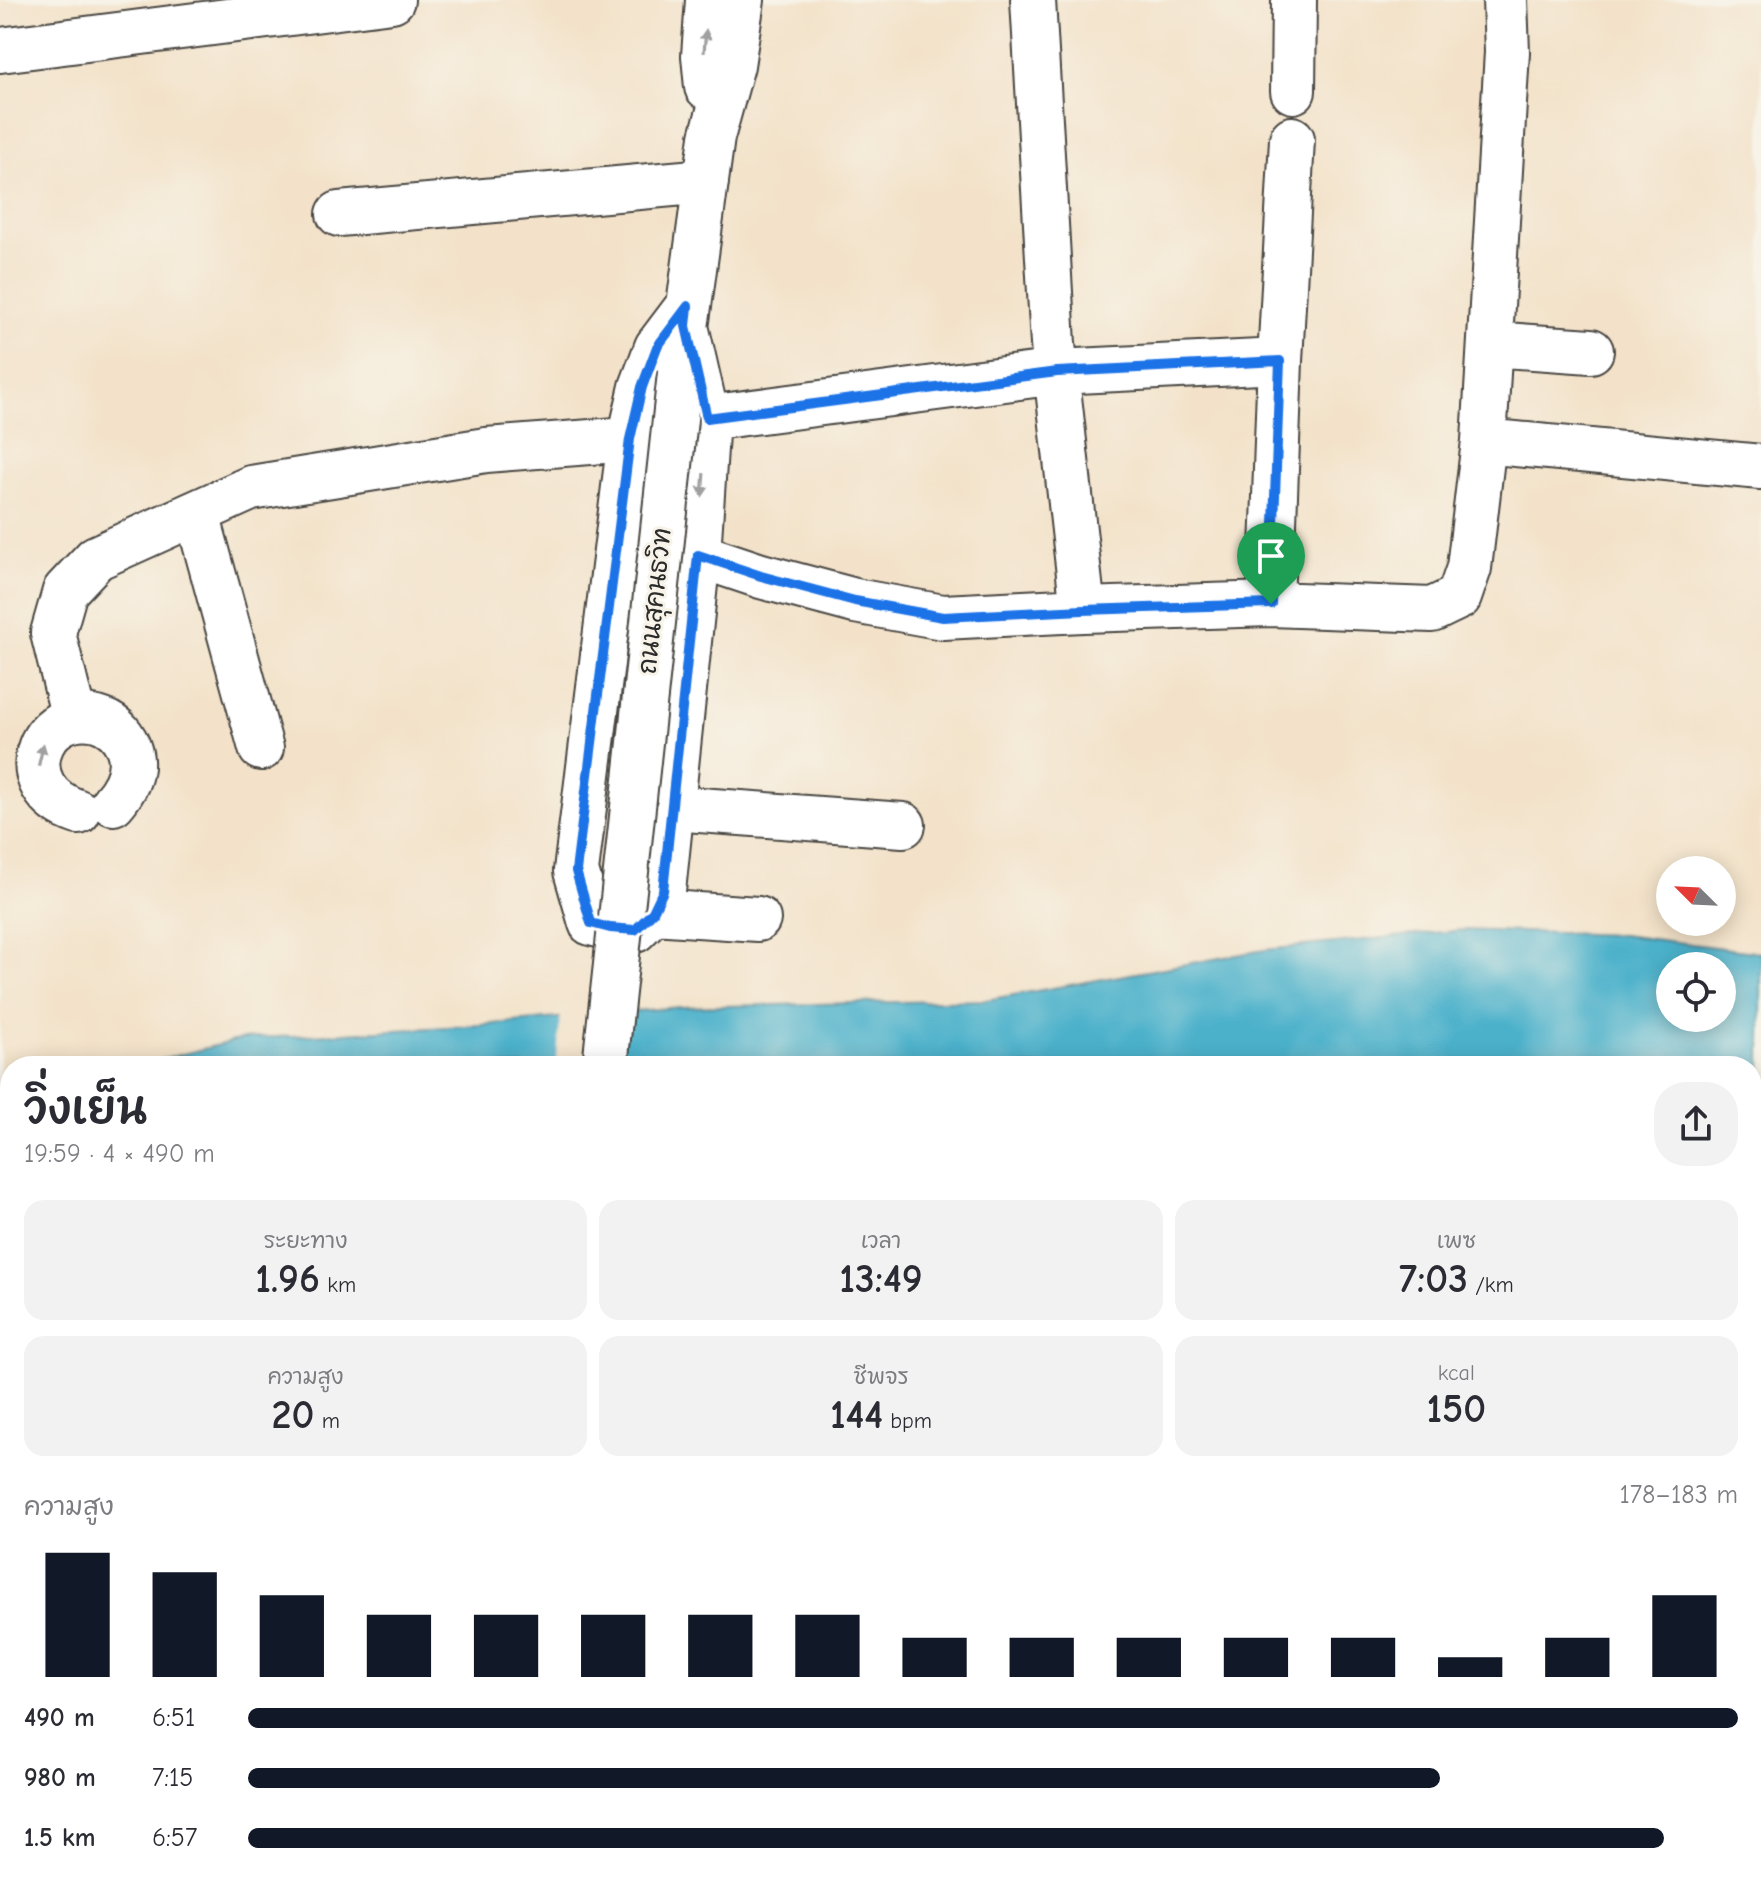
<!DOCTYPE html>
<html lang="th">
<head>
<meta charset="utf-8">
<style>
	body { margin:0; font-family:"Comic Neue","Playpen Sans Thai",sans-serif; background:#f2f2f3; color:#2b2b33; height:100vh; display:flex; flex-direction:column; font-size:30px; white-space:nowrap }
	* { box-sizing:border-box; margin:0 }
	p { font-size:26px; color:#7c7c81 }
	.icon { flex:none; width:44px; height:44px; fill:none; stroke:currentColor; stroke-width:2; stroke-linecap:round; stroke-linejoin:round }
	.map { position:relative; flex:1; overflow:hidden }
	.panel { position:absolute; left:0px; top:1056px; width:1762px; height:828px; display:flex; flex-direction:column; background:#fff; border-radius:32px 32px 0 0; box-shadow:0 4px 20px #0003 }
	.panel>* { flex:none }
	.needle { width:52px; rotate:294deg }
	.tools { position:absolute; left:1656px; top:856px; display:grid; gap:16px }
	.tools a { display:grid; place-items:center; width:80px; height:80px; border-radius:50%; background:#fff; box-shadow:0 4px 20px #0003; font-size:40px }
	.pin { position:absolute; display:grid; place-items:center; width:68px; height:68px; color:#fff; margin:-82px -34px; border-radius:50% 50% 50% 0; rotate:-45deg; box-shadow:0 0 8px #0007 }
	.pin .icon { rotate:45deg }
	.round { display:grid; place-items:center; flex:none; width:84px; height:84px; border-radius:32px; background:#f2f2f3 }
	.headline { display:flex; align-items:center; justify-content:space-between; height:136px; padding:0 24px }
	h1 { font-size:44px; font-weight:600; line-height:60px }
	.figures { display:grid; grid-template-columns:repeat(3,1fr); gap:12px; height:136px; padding:8px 24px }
	.figures div { display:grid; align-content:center; border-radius:20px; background:#f2f2f3; text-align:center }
	.figures b { font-size:40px; font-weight:600 }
	.figures small { font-size:22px; font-weight:400 }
	.figures p { font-size:22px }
	.chart { height:224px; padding:16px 24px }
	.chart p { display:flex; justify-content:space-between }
	.chart svg { width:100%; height:144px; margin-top:8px; stroke:#111827; stroke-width:6 }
	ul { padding:0 24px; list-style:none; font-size:26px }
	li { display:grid; grid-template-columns:128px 96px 1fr; align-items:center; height:60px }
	li i { height:20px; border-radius:10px; background:#111827 }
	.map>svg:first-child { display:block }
	.green { fill:#a9c167; stroke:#6a7649; stroke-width:2 }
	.forest { fill:#86a75c; stroke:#586944; stroke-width:2 }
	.water { fill:#4cb1cb; stroke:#3c6e7b; stroke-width:2; fill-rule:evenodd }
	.pier { fill:#f3e2c9 }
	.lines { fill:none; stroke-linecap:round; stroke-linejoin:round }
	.minor-casing { stroke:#494643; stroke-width:48 }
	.major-casing { stroke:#494643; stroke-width:48 }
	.minor { stroke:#fff; stroke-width:44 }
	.major { stroke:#fff; stroke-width:44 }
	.major-bridge-casing { stroke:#494643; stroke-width:48; stroke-linecap:butt }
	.major-bridge { stroke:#fff; stroke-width:44 }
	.oneway { fill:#a0a0a0 }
	.route-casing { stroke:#fff; stroke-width:16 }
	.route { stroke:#1a73e8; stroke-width:10 }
	.labels { text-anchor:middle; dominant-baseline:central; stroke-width:6; stroke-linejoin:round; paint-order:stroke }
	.street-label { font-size:26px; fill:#2b2b2b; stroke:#f7f3e8 }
</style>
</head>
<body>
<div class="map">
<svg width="1761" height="1884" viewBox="0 0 1761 1884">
	<rect width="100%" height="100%" fill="#f7f3e8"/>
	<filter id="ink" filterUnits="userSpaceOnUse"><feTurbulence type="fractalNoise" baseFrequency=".0125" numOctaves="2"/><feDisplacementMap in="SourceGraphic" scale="16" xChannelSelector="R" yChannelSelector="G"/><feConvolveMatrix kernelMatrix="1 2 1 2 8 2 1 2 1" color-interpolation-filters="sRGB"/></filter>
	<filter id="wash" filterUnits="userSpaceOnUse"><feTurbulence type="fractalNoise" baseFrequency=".006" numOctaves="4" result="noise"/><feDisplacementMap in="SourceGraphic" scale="32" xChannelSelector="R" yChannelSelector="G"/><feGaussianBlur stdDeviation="1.8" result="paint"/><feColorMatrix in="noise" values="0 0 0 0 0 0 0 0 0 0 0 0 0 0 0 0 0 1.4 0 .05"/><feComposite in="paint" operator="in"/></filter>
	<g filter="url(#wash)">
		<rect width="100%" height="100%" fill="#f3e2c9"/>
		<path class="green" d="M1752 1684 1761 1686V1884H1603L1600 1874H1752Z
			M416 1874H501L511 1884H408Z
			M948 1874H1217L1216 1884H934Z
			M1329 1874H1491L1480 1884H1335Z"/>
		<path class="forest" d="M1217 1874H1329L1335 1884H1216Z
			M1491 1874H1600L1603 1884H1480Z"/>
		<path class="water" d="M1463 930 1622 935 1761 953V1686L1752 1684V1066H136L242 1039 481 1025 680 1007 986 1000 1264 950ZM1670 966H1722V1018H1670Z
			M10 1098V1874H416L408 1884H0V1101Z
			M501 1874H948L934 1884H511Z"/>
		<path class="pier" d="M611 1009 605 1066H556L561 1013Z"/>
	</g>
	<g filter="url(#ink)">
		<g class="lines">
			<defs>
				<path id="minor" d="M1033 0 1053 344 1083 610
					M0 50 392 0
					M1293 91 1294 0
					M339 214 706 181
					M1490 344 1591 351
					M707 418 1057 372 1280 361
					M1484 441 1761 467
					M197 514 261 748
					M698 555 761 576 855 601 943 617 1083 610 1271 604 1432 610 1459 597 1469 568 1484 441 1507 52 1505 0
					M1271 604 1280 361 1292 139
					M74 718 53 633 65 591 96 558 251 488 486 450 630 439
					M672 808 903 825
					M78 812C8 789 38 705 97 719 112 723 122 733 128 747 136 768 127 787 113 803
					M653 912 758 919"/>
				<path id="major" d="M707 87 704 56 708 0
					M686 326 707 418 698 555 663 891 653 912 635 930 610 928 591 923 576 871 630 439 642 387 657 347 688 306
					M685 335 712 137 732 65 742 0
					M517 1884 518 1874"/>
			</defs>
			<use href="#minor" class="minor-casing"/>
			<use href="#major" class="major-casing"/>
			<use href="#minor" class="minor"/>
			<use href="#major" class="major"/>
			<defs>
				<path id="major-bridge" d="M605 1066 680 373"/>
			</defs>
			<use href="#major-bridge" class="major-bridge-casing"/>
			<use href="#major-bridge" class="major-bridge"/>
		</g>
		<defs><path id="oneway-solid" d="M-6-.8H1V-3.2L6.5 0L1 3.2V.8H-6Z" transform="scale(2)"/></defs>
		<g class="oneway">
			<use href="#oneway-solid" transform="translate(705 41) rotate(-85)"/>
			<use href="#oneway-solid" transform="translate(703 485) rotate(94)"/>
			<use href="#oneway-solid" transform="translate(41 755) rotate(-77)"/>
		</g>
	</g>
	<g class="lines" filter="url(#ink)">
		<defs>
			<path id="route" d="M688 306 686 326 707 418 1057 372 1280 361 1271 604 1083 610 943 617 855 601 761 576 698 555 663 891 653 912 635 930 610 928 591 923 576 871 630 439 642 387 657 347Z"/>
		</defs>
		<use href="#route" class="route-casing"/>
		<use href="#route" class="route"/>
	</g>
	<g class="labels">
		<g class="street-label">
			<text transform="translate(655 601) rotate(-84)">ถนนสุคนธวิท</text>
		</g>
	</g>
</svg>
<div class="tools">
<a><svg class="needle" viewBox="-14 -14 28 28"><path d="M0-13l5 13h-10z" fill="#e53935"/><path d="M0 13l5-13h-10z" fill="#7c7c81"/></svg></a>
<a><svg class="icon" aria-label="locate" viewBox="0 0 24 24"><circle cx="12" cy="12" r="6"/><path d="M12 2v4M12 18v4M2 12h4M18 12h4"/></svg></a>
</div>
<div class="pin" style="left:1271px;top:604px;background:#1e9e55"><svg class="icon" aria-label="arrive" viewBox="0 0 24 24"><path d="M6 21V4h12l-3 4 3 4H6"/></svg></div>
<section class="panel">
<div class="headline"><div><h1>วิ่งเย็น</h1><p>19:59 · 4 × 490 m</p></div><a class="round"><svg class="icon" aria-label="share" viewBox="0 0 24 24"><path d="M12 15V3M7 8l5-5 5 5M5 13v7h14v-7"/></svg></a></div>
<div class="figures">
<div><p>ระยะทาง</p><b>1.96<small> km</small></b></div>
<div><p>เวลา</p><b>13:49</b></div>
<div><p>เพซ</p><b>7:03<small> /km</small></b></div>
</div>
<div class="figures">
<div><p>ความสูง</p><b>20<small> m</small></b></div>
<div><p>ชีพจร</p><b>144<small> bpm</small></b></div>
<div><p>kcal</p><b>150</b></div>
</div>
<div class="chart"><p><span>ความสูง</span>178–183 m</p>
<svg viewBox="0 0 160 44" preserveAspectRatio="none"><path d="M5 44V6M15 44V12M25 44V19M35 44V25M45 44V25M55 44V25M65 44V25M75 44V25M85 44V32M95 44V32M105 44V32M115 44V32M125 44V32M135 44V38M145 44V32M155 44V19"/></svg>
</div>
<ul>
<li><b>490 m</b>6:51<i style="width:100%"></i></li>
<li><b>980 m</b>7:15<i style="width:80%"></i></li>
<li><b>1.5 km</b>6:57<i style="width:95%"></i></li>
</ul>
</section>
</div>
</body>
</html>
